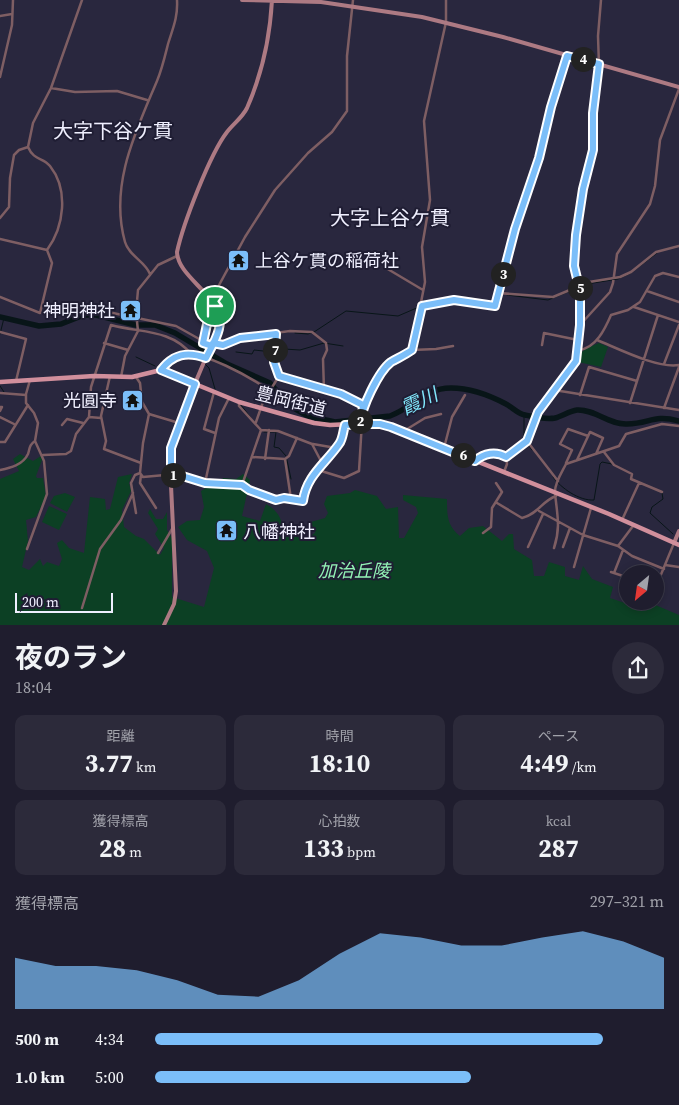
<!DOCTYPE html>
<html lang="ja">
<head>
<meta charset="utf-8">
<style>
	body { margin:0; font-family:"Source Serif 4","Noto Sans JP",serif; background:#2c2a3a; color:#f1f3f6; height:100vh; display:flex; flex-direction:column; font-size:19px; white-space:nowrap }
	* { box-sizing:border-box; margin:0 }
	p { font-size:16px; color:#a1a2aa }
	.icon { flex:none; width:28px; height:28px; fill:none; stroke:currentColor; stroke-width:2; stroke-linecap:round; stroke-linejoin:round }
	.map { position:relative; height:625px; overflow:hidden }
	.side { display:flex; flex-direction:column; background:#1f1d2e; flex:1 }
	.side>* { flex:none }
	.needle { width:32px; rotate:209deg }
	.fabs { position:absolute; left:619px; top:565px; display:grid; gap:10px }
	.fabs a { display:grid; place-items:center; width:45px; height:45px; border-radius:50%; background:#1f1d2e; box-shadow:0 2px 8px #0003,0 0 0 1px #3c3b4a; font-size:25px }
	.scale { position:absolute; left:15px; bottom:12px; width:98px; box-sizing:border-box; padding-left:5px; border:2px solid #efeffe; border-top:0; font-size:14px; line-height:18px; white-space:nowrap; color:#efeffe; -webkit-text-stroke:4px #1f1d33; paint-order:stroke }
	.pin { position:absolute; display:grid; place-items:center; width:42px; height:42px; color:#fff; margin:-21px; border:2px solid #fff; border-radius:50%; box-shadow:0 1px 5px #0007 }
	.km { position:absolute; width:25px; height:25px; margin:-12px; border-radius:50%; background:#222; color:#fff; font-size:14px; line-height:25px; text-align:center }
	.round { display:grid; place-items:center; flex:none; width:52px; height:52px; border-radius:26px; background:#2c2a3a }
	.summary { display:flex; align-items:center; justify-content:space-between; height:85px; padding:0 15px }
	h1 { font-size:28px; font-weight:700; line-height:38px }
	.metrics { display:grid; grid-template-columns:repeat(3,1fr); gap:8px; height:85px; padding:5px 15px }
	.metrics div { display:grid; align-content:center; border-radius:10px; background:#2c2a3a; text-align:center }
	.metrics b { font-size:25px; font-weight:700 }
	.metrics small { font-size:14px; font-weight:400 }
	.metrics p { font-size:14px }
	.chart { height:140px; padding:10px 15px }
	.chart p { display:flex; justify-content:space-between }
	.chart svg { width:100%; height:90px; margin-top:5px; fill:#7bbef9; opacity:.7 }
	ul { padding:0 15px; list-style:none; font-size:16px }
	li { display:grid; grid-template-columns:80px 60px 1fr; align-items:center; height:38px }
	li i { height:12px; border-radius:6px; background:#7bbef9 }
	.map>svg:first-child { display:block }
	.green { fill:#0c4024 }
	.lines { fill:none; stroke-linecap:round; stroke-linejoin:round }
	.stream { stroke:#081518; stroke-width:1 }
	.river { stroke:#081518; stroke-width:5.5 }
	.street { stroke:#7e5e63; stroke-width:2.5 }
	.secondary { stroke:#ad7a83; stroke-width:4 }
	.primary { stroke:#d18f9c; stroke-width:4.5 }
	.route-casing { stroke:#fff; stroke-width:10 }
	.route { stroke:#7bbef9; stroke-width:6 }
	.labels { text-anchor:middle; dominant-baseline:central; stroke-width:4; stroke-linejoin:round; paint-order:stroke }
	.poi-label { font-size:18px; fill:#efeffe; stroke:#1f1d33; text-anchor:start }
	.street-label { font-size:18px; fill:#efeffe; stroke:#1f1d33 }
	.park-label { font-size:18px; font-style:italic; fill:#92f2b5; stroke:#1f1d33 }
	.water-label { font-size:19px; font-style:italic; fill:#81e9fd; stroke:#1f1d33 }
	.quarter-label { font-size:20px; fill:#efeffe; stroke:#1f1d33 }
</style>
</head>
<body>
<div class="map">
<svg width="679" height="625" viewBox="0 0 679 625">
	<rect width="100%" height="100%" fill="#29273e"/>
	<path class="green" d="M599 343 608 347 601 367 578 362C578 350 590 347 599 343Z
		M20 454 33 461 41 456 42 460 36 476 37 478H43L46 496 36 517 26 520 28 541 22 567 29 570 40 559 43 566 47 562 59 566 62 559 57 543 62 540 69 548 84 553 90 497 105 499 106 510 110 509 118 477 132 474 129 483 131 491 122 510 124 527 136 536 144 539 160 555 164 548 155 534 158 529 148 513 150 509 156 519H163L167 512V530L172 538V597L204 607 214 568 207 551 187 540 178 527 187 521 200 520 204 507 201 491 206 488 219 487 223 478 236 479 243 474 250 480 242 516 260 521 266 504C277 510 282 518 283 530L304 540 315 533 311 522 325 518 328 513 324 504 327 496 350 493 355 490 377 496 386 509 398 507 399 538H404L418 513 416 507 403 500V495L447 499C447 515 447 526 460 536L469 528 483 526 502 541 509 534H513L514 549 532 560 534 576H544L549 562 565 567V576L579 580 583 566 592 579 613 587 610 598 625 603 627 599 628 601H646L679 615V625H0V479L19 471 13 459Z
		M65 493 75 497 67 512 50 503 54 496Z
		M49 506 67 514 59 530 42 522Z"/>
	<g class="lines">
		<path class="stream" d="M636 269 657 253
			M587 284 618 279 631 273
			M507 295 548 300 570 291
			M295 333 308 334 314 332 346 311 398 316 419 307
			M0 334 4 318
			M255 337 288 332
			M225 345 252 338
			M236 352 252 354 254 350 282 353 284 349 300 350 324 343 343 346
			M136 357 155 366
			M205 364 209 368 215 389
			M0 386 4 392
			M241 405 251 418
			M524 415V439L532 450
			M264 432H276L274 447 279 448 286 456
			M287 460 291 479
			M553 477C561 488 579 501 594 500L600 464 602 462 612 464
			M662 493 663 499 652 507 650 513 673 534"/>
		<path class="river" d="M0 317 39 326 61 324 84 315H96L136 325H155L175 333 227 364 270 383 290 406 308 416 335 422 390 416C413 408 424 388 451 388 470 388 489 395 506 404 512 407 518 414 525 415 534 417 546 420 555 418 562 416 570 411 577 410 595 409 609 425 627 424 650 424 653 414 679 421"/>
		<path class="street" d="M0 16 12 14
			M0 77 12 25 13 0
			M51 88 75 92 117 91 147 100
			M0 218 9 207 10 178 14 155 19 150 28 147 33 123 51 88 82 0
			M0 239 47 250
			M386 268 423 290
			M150 274C145 261 129 256 125 242 109 185 136 131 157 81 162 69 165 56 168 44 173 28 178 17 177 0
			M647 291 679 302
			M498 293 553 297 589 282 620 277 631 272 656 252 679 246
			M0 297 40 313 52 263 47 250C64 227 69 190 50 166 43 157 34 161 28 147
			M211 300 245 237 275 190 308 153 332 132 347 111V56L353 0
			M422 306 454 300 495 306 515 229 539 158 551 107 567 56
			M634 307 679 322
			M103 311 176 326 210 345
			M580 325 610 292 613 283 617 254 650 204 655 186 660 140 679 89
			M0 332 26 339 16 381
			M276 334 274 362 279 376
			M597 340C617 348 658 369 679 365
			M104 343 128 350
			M203 343 207 324 214 307
			M213 343 223 345 240 338 290 331 312 332 326 343 327 350 323 359 324 390
			M542 345 544 333 578 340
			M412 350 436 349 453 346
			M579 350C596 348 605 329 611 315L628 310 640 302 655 276 663 273 679 277
			M664 364 679 325
			M161 369C165 364 173 356 179 354 201 349 252 378 270 391
			M110 376 101 416 106 441 104 449 141 463
			M279 376 341 394 362 405
			M121 377 125 356 138 331 136 312 138 290 158 265 177 256
			M136 377 140 383 142 402 149 414 143 443 140 473 143 477 176 474 205 483 242 485 249 491 276 500 284 498 303 501C306 476 326 463 339 444 343 439 343 431 345 425
			M554 390 679 410
			M214 392 204 429 215 433
			M0 393 26 395
			M580 395 589 367 637 381
			M239 402V406L261 430
			M630 403 658 315
			M0 407H2L0 411
			M664 408 679 367
			M149 414 179 423
			M0 417 14 424
			M89 417 101 418
			M256 422 263 402 279 376
			M62 425 67 419 83 423
			M261 430 278 431 312 444 322 463
			M404 431 425 418 441 414
			M527 441 558 481
			M0 442H5L28 405
			M313 444 336 448
			M444 448 452 417 465 395
			M604 452 614 465 632 474 631 479 662 492
			M43 455 66 454 71 451 76 434 89 417 91 387 111 325C140 333 171 329 191 354
			M252 457 285 459 289 456 297 438
			M506 457 527 441 534 420 554 390 575 365 579 350 580 291 575 271V254L577 224 594 145 593 113 599 66 598 36 601 0
			M265 459 269 430
			M285 459 291 499
			M476 460C484 453 496 451 506 457L507 464 504 472
			M577 460 590 432 603 438 596 454
			M566 463 572 450 560 444 568 429 588 436
			M0 470C10 468 23 465 28 454 30 448 29 445 35 441
			M318 470 344 478 359 471 363 405 389 364 412 348 425 282 422 247 430 200 424 121 446 22V0
			M141 475 140 483 156 508
			M205 483 219 418 229 398
			M242 485 261 430
			M497 503 522 518C538 514 542 501 556 496
			M539 511 583 535 618 546 632 556 664 569
			M136 513 131 483 135 475 140 473
			M622 520 639 483
			M483 533 491 527 492 508 502 492 496 483
			M618 546 633 526
			M528 547 543 514
			M563 547 570 528
			M554 548C561 527 557 514 555 493 554 484 562 472 566 464L619 446 626 434 662 424 679 426
			M27 549 47 494 44 461 35 441 38 423 34 413 26 403V394L30 380
			M158 553 172 529
			M665 565 679 567
			M574 567 591 508
			M611 572 623 576
			M614 573 623 550
			M655 589 674 543
			M651 604 652 601
			M82 608 100 549 121 520 133 493"/>
		<path class="secondary" d="M242 0 321 2 422 17 503 37 679 87
			M674 543 679 531
			M164 625 174 604 176 591 170 464 171 448 183 412 220 324C220 294 178 278 177 252 183 224 210 154 227 132 234 123 242 118 247 108 262 74 270 37 272 0"/>
		<path class="primary" d="M0 382 94 376 132 377 161 370 239 402 314 423 330 425 373 423 391 427 609 514 679 545"/>
	</g>
	<g class="lines">
		<defs>
			<path id="route" d="M215 306C227 323 214 342 206 358 187 351 173 354 161 370L195 384 171 448V475L176 474 205 483 242 485 249 490 276 500 284 498 303 501C306 476 326 463 339 444 343 439 343 431 345 425L361 424C360 409 379 371 391 362 398 358 405 355 412 350L422 306 454 300 495 306 515 229 539 158 551 107 567 56 599 64 593 113V150L583 189 576 235 574 266 580 291V325L576 361 538 412 527 441 506 457C496 451 484 453 475 461L391 427 380 424H361L363 405 341 394 279 376 274 362 276 334 240 338 223 345 213 343 212 346 203 343 207 324 215 306"/>
		</defs>
		<use href="#route" class="route-casing"/>
		<use href="#route" class="route"/>
	</g>
	<defs>
		<symbol id="temple-square" viewBox="-11 -11 22 22"><rect x="-9" y="-9" width="18" height="18" rx="4" fill="#7bbef9" stroke="#1f1d33"/><path d="M0-6L5-2H3V0L6.5 2.5H4V6H1.5V3h-3V6H-4V2.5H-6.5L-3 0V-2H-5Z" fill="#111"/></symbol>
	</defs>
	<g fill-rule="evenodd">
		<use href="#temple-square" x="226" y="248" width="25" height="25"/>
		<use href="#temple-square" x="118" y="298" width="25" height="25"/>
		<use href="#temple-square" x="120" y="388" width="25" height="25"/>
		<use href="#temple-square" x="214" y="518" width="25" height="25"/>
	</g>
	<g class="labels">
		<g class="poi-label">
			<text x="255" y="260">上谷ケ貫の稲荷社</text>
			<text x="115" y="310" text-anchor="end">神明神社</text>
			<text x="117" y="400" text-anchor="end">光圓寺</text>
			<text x="243" y="531">八幡神社</text>
		</g>
		<g class="street-label">
			<text transform="translate(291 401) rotate(14)">豊岡街道</text>
		</g>
		<g class="park-label">
			<text x="354" y="570">加治丘陵</text>
		</g>
		<g class="water-label">
			<text transform="translate(419 401) rotate(-25)">霞川</text>
		</g>
		<g class="quarter-label">
			<text x="113" y="131">大字下谷ケ貫</text>
			<text x="390" y="218">大字上谷ケ貫</text>
		</g>
	</g>
</svg>
<div class="fabs">
<a><svg class="needle" viewBox="-14 -14 28 28"><path d="M0-13l5 13h-10z" fill="#e53935"/><path d="M0 13l5-13h-10z" fill="#a1a2aa"/></svg></a>
</div>
<div class="scale">200 m</div>
<div class="pin" style="left:215px;top:306px;background:#1e9e55"><svg class="icon" aria-label="arrive" viewBox="0 0 24 24"><path d="M6 21V4h12l-3 4 3 4H6"/></svg></div>
<b class="km" style="left:173px;top:475px">1</b>
<b class="km" style="left:360px;top:421px">2</b>
<b class="km" style="left:503px;top:274px">3</b>
<b class="km" style="left:583px;top:59px">4</b>
<b class="km" style="left:580px;top:288px">5</b>
<b class="km" style="left:463px;top:455px">6</b>
<b class="km" style="left:275px;top:350px">7</b>
</div>
<section class="side">
<div class="summary"><div><h1>夜のラン</h1><p>18:04</p></div><a class="round"><svg class="icon" aria-label="share" viewBox="0 0 24 24"><path d="M12 15V3M7 8l5-5 5 5M5 13v7h14v-7"/></svg></a></div>
<div class="metrics">
<div><p>距離</p><b>3.77<small> km</small></b></div>
<div><p>時間</p><b>18:10</b></div>
<div><p>ペース</p><b>4:49<small> /km</small></b></div>
</div>
<div class="metrics">
<div><p>獲得標高</p><b>28<small> m</small></b></div>
<div><p>心拍数</p><b>133<small> bpm</small></b></div>
<div><p>kcal</p><b>287</b></div>
</div>
<div class="chart"><p><span>獲得標高</span>297–321 m</p>
<svg viewBox="0 0 160 44" preserveAspectRatio="none"><path d="M0 44V19L10 23L20 23L30 25L40 30L50 37L60 38L70 30L80 17L90 7L100 9L110 13L120 13L130 9L140 6L150 11L160 19V44z"/></svg>
</div>
<ul>
<li><b>500 m</b>4:34<i style="width:88%"></i></li>
<li><b>1.0 km</b>5:00<i style="width:62%"></i></li>
</ul>
</section>
</body>
</html>
